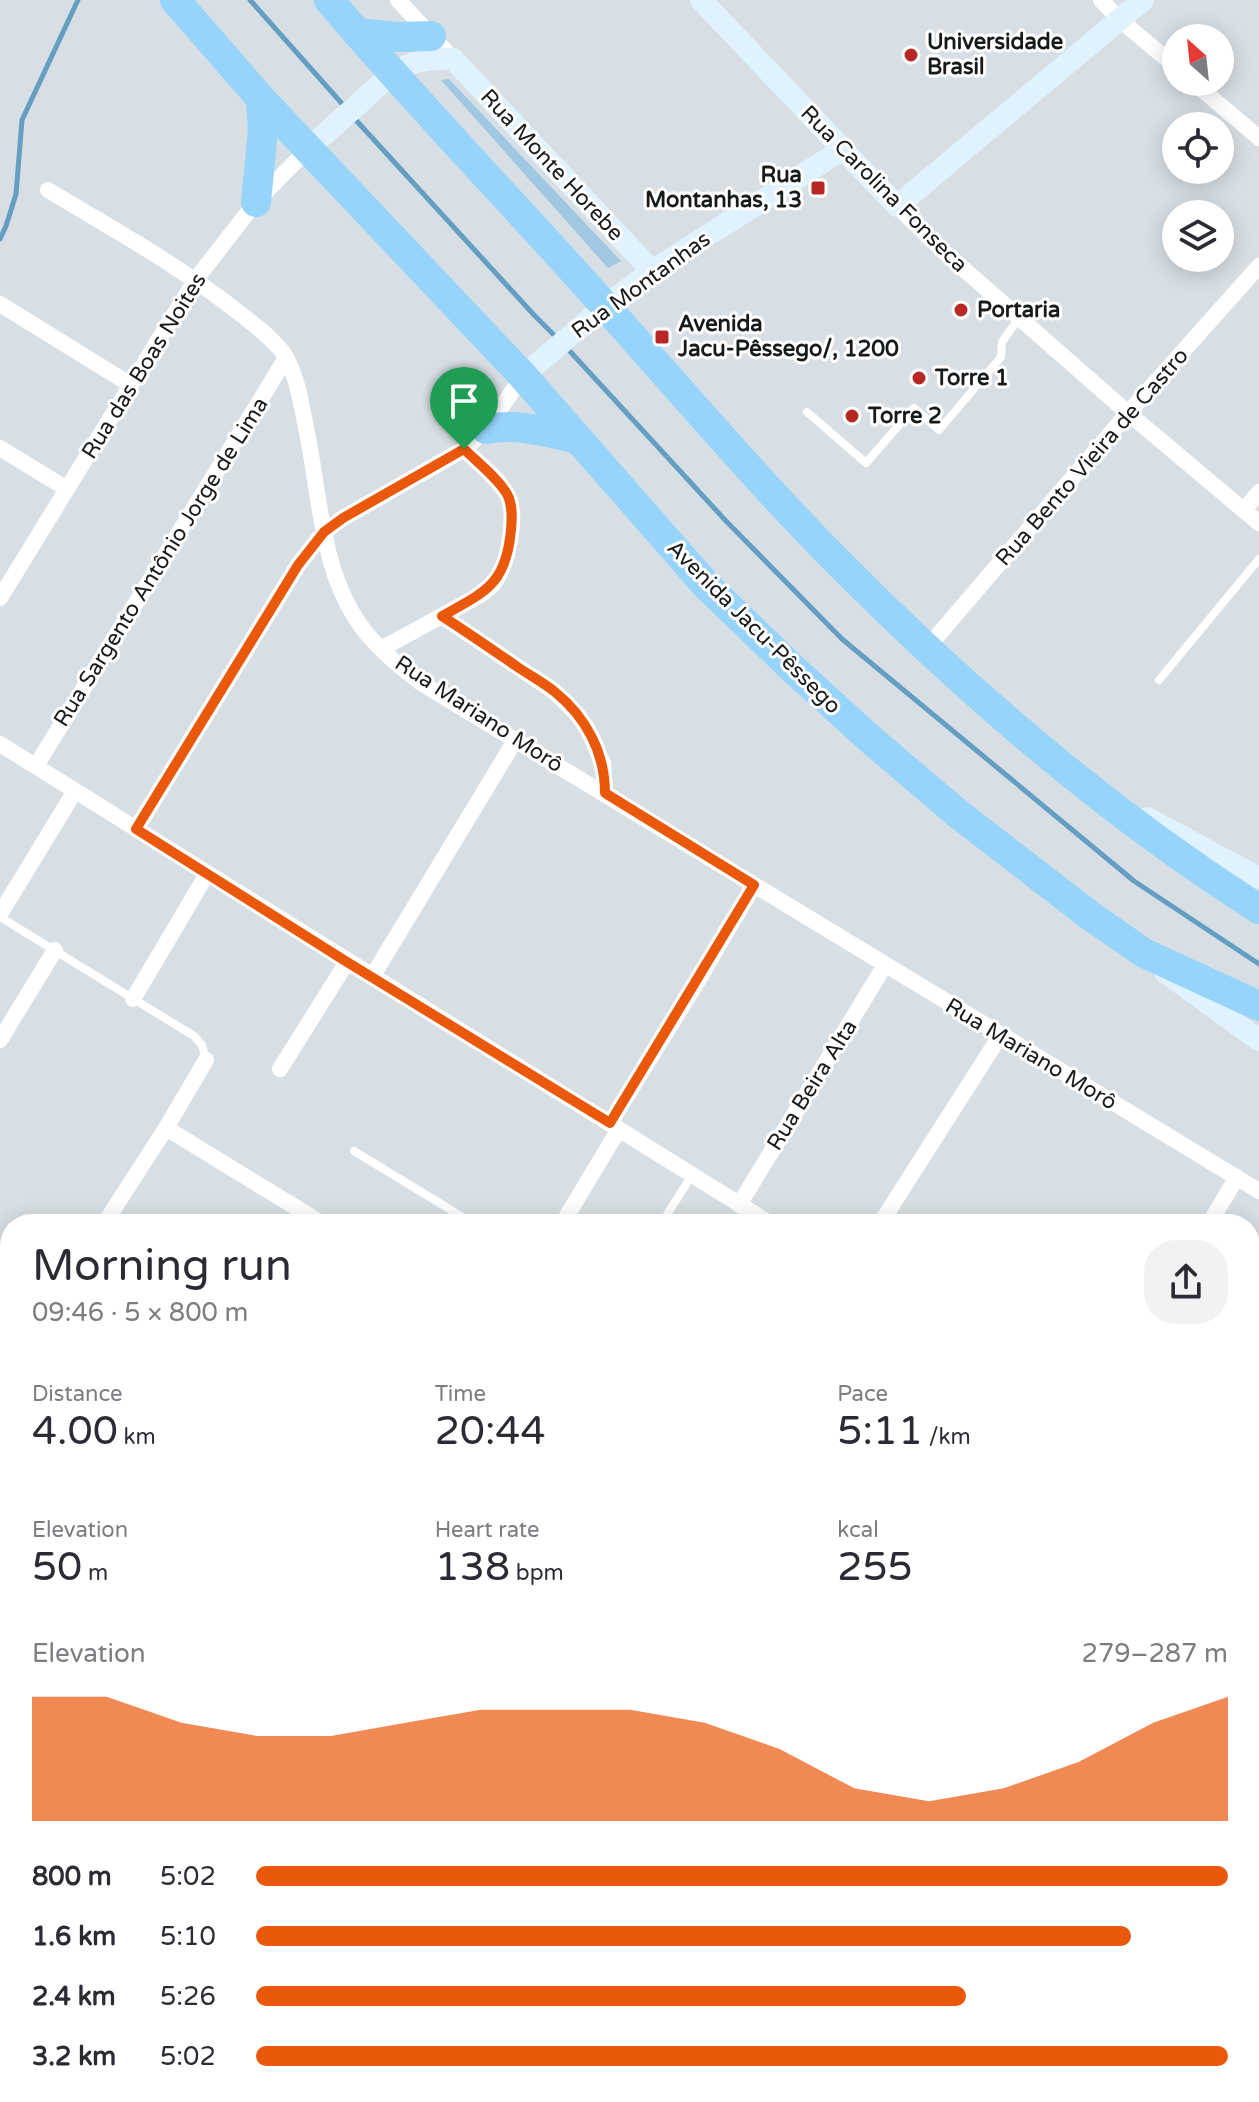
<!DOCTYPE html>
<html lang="en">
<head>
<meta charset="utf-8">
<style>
	body { margin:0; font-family:"Varela Round",sans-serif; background:#f2f2f3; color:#2b2b33; height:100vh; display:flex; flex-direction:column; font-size:30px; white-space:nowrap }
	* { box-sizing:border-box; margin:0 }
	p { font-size:26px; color:#7c7c81 }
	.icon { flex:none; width:44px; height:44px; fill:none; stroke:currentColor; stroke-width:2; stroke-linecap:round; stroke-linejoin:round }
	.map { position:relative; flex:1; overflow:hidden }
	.drawer { position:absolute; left:0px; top:1214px; width:1260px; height:888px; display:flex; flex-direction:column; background:#fff; border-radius:32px 32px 0 0; box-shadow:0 4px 20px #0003 }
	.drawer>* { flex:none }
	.needle { width:52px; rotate:333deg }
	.buttons { position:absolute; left:1162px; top:24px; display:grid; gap:16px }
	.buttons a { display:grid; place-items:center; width:72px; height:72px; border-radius:50%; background:#fff; box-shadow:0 4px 20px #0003; font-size:40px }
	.pin { position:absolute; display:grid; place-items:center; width:68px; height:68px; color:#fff; margin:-82px -34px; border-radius:50% 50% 50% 0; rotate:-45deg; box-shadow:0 0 8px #0007 }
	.pin .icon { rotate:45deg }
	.round { display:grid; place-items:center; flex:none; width:84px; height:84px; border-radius:32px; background:#f2f2f3 }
	.headline { display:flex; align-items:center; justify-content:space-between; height:136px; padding:0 32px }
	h1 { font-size:44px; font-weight:600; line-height:60px }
	.stats { display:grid; grid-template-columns:repeat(3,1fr); gap:12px; height:136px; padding:8px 32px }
	.stats div { display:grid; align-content:center }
	.stats b { font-size:40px; font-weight:600 }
	.stats small { font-size:22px; font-weight:400 }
	.stats p { font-size:22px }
	.chart { height:224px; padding:16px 32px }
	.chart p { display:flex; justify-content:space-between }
	.chart svg { width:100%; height:144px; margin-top:8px; fill:#ea580c; opacity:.7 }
	ul { padding:0 32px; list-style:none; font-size:26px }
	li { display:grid; grid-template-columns:128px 96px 1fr; align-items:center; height:60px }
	li i { height:20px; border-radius:10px; background:#ea580c }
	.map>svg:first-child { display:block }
	.green { fill:#a0c8e3 }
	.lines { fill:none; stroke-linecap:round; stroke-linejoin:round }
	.stream { stroke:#649ec2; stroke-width:5 }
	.lane { stroke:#fff; stroke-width:8 }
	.street { stroke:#fff; stroke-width:16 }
	.secondary { stroke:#e0f2fe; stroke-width:22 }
	.highway { stroke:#97d4fb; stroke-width:30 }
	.route-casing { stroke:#fff; stroke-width:16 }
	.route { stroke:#ea580c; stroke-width:10 }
	.poi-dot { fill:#b72825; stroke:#fff; stroke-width:3 }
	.labels { text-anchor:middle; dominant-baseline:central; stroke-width:6; stroke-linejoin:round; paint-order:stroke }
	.poi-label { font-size:22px; font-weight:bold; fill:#171a1b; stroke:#fff; text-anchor:start }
	.street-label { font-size:22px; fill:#171a1b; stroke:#fff }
</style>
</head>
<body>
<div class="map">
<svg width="1259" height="2102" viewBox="0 0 1259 2102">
	<rect width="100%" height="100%" fill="#d8dfe4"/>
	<path class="green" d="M449 79 621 261 608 268 441 80Z"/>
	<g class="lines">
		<path class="stream" d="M250 0 345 107
			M354 118 534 315 559 340
			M0 239 6 226 16 194 22 120 78 0
			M566 347 726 521 842 639 1134 881 1259 964"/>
		<path class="lane" d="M807 412 866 463 914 408 939 430 1001 357 1002 342 1019 318
			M1159 680 1259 559
			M0 917 194 1036 202 1045 206 1060
			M354 1151 474 1224
			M661 1224 692 1175"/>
		<path class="street" d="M398 0 453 59
			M1101 0 1119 19 1176 67
			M1193 82 1259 138
			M48 190C114 230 182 267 242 315 256 326 277 342 286 357 298 379 302 408 307 433 321 501 321 578 367 634 383 653 402 668 421 683L1259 1191
			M897 206 942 250 1128 413 1259 523
			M0 304 131 385
			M0 448 67 489
			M1244 510 1259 492
			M0 598 196 279 256 202 308 149
			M442 616 555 692 576 713 587 728 603 763 605 793
			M927 648 1128 413 1259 266
			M381 649 480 595C485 591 491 588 494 583 508 565 519 514 507 494 497 477 478 463 464 449
			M0 744 771 1224
			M36 766 286 358
			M136 829 298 565 324 532 343 518 464 449 474 440 486 429 523 376
			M0 914 75 791
			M372 977 516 739
			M133 999 207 874
			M0 1040 55 950
			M280 1069 347 962
			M610 1123 696 984 754 885
			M166 1128 323 1224
			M739 1205 885 965
			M104 1224 166 1128 206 1060
			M562 1224 619 1129
			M880 1224 1000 1036
			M1209 1224 1237 1177
			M0 1317 10 1312
			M0 1392 10 1375
			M0 1461 10 1467
			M0 1640 10 1646
			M1250 1747 1259 1750
			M1250 1927 1259 1921
			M0 1975 10 1992
			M0 2061 10 2062
			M146 2092 153 2102
			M382 2092 423 2097
			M948 2092 955 2102
			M1124 2092 1130 2102
			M440 2102 455 2092
			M711 2102 726 2092
			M979 2102 995 2092
			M1247 2102 1259 2094"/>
		<path class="secondary" d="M701 0 897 206 1143 0
			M308 149 393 73C412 61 430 58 453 59L652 271
			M523 376 605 306 652 271 843 149
			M1147 818 1259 878
			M1165 972 1259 1040
			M1250 1531 1259 1524
			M0 1772 10 1766
			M0 1792 10 1785"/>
		<path class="highway" d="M175 0 261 99 523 376 707 586 791 667 869 738 957 813 1092 917 1144 953 1259 1006
			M329 0C418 105 514 204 606 307 683 393 758 482 840 564 965 690 1108 813 1259 909
			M357 33 398 37 431 36
			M256 202 263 130 261 99
			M486 429C518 423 547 432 578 439"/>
	</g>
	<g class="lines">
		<defs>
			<path id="route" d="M464 449C478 463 497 477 507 494 513 505 512 519 511 530 506 585 485 592 442 616 468 633 493 650 519 668 531 676 544 683 555 692 586 717 605 753 605 793L754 885 610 1123 347 962 136 829 298 565 324 532 343 518Z"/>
		</defs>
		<use href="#route" class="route-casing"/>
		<use href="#route" class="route"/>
	</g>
	<g class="poi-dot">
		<circle cx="911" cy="55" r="8"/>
		<rect x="810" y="180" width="16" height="16" rx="4"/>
		<circle cx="961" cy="310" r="8"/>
		<rect x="654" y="329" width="16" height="16" rx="4"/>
		<circle cx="919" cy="378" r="8"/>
		<circle cx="852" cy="416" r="8"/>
	</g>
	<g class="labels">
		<g class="poi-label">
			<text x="927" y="42">Universidade<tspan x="927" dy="25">Brasil</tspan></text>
			<text x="802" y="175" text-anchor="end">Rua<tspan x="802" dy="25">Montanhas, 13</tspan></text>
			<text x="977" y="310">Portaria</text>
			<text x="678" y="324">Avenida<tspan x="678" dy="25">Jacu-Pêssego/, 1200</tspan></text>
			<text x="935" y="378">Torre 1</text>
			<text x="868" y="416">Torre 2</text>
		</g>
		<g class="street-label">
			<text transform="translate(552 165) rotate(47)">Rua Monte Horebe</text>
			<text transform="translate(884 189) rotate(45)">Rua Carolina Fonseca</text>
			<text transform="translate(641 285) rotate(-36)">Rua Montanhas</text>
			<text transform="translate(144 366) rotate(-58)">Rua das Boas Noites</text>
			<text transform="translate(1092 457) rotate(-49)">Rua Bento Vieira de Castro</text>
			<text transform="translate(161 562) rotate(-58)">Rua Sargento Antônio Jorge de Lima</text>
			<text transform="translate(754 627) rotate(45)">Avenida Jacu-Pêssego</text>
			<text transform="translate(479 714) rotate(33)">Rua Mariano Morô</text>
			<text transform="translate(1031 1054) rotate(31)">Rua Mariano Morô</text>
			<text transform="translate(812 1085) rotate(-58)">Rua Beira Alta</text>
		</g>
	</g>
</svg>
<div class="buttons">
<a><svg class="needle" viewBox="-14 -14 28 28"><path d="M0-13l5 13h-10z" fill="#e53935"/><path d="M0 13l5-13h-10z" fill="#7c7c81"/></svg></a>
<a><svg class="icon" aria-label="locate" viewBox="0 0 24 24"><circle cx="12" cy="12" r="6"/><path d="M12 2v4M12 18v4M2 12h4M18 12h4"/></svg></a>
<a><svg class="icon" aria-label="layers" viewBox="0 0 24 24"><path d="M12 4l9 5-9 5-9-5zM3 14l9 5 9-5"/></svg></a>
</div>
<div class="pin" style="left:464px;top:449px;background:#1e9e55"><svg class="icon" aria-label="arrive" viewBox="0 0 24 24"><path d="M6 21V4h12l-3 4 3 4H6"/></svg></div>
<section class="drawer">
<div class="headline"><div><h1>Morning run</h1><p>09:46 · 5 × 800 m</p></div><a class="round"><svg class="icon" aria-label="share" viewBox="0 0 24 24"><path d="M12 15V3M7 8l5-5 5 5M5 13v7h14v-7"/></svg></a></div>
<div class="stats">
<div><p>Distance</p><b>4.00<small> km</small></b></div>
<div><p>Time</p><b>20:44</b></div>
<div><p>Pace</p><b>5:11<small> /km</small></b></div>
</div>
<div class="stats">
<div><p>Elevation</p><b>50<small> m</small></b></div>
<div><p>Heart rate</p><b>138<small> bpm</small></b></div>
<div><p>kcal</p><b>255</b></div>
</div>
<div class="chart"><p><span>Elevation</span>279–287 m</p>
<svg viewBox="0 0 160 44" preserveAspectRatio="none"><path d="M0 44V6L10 6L20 14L30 18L40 18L50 14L60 10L70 10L80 10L90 14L100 22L110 34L120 38L130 34L140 26L150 14L160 6V44z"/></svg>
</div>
<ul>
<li><b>800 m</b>5:02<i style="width:100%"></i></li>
<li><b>1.6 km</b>5:10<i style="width:90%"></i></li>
<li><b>2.4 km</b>5:26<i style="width:73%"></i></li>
<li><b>3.2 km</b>5:02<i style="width:100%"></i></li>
</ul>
</section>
</div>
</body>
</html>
